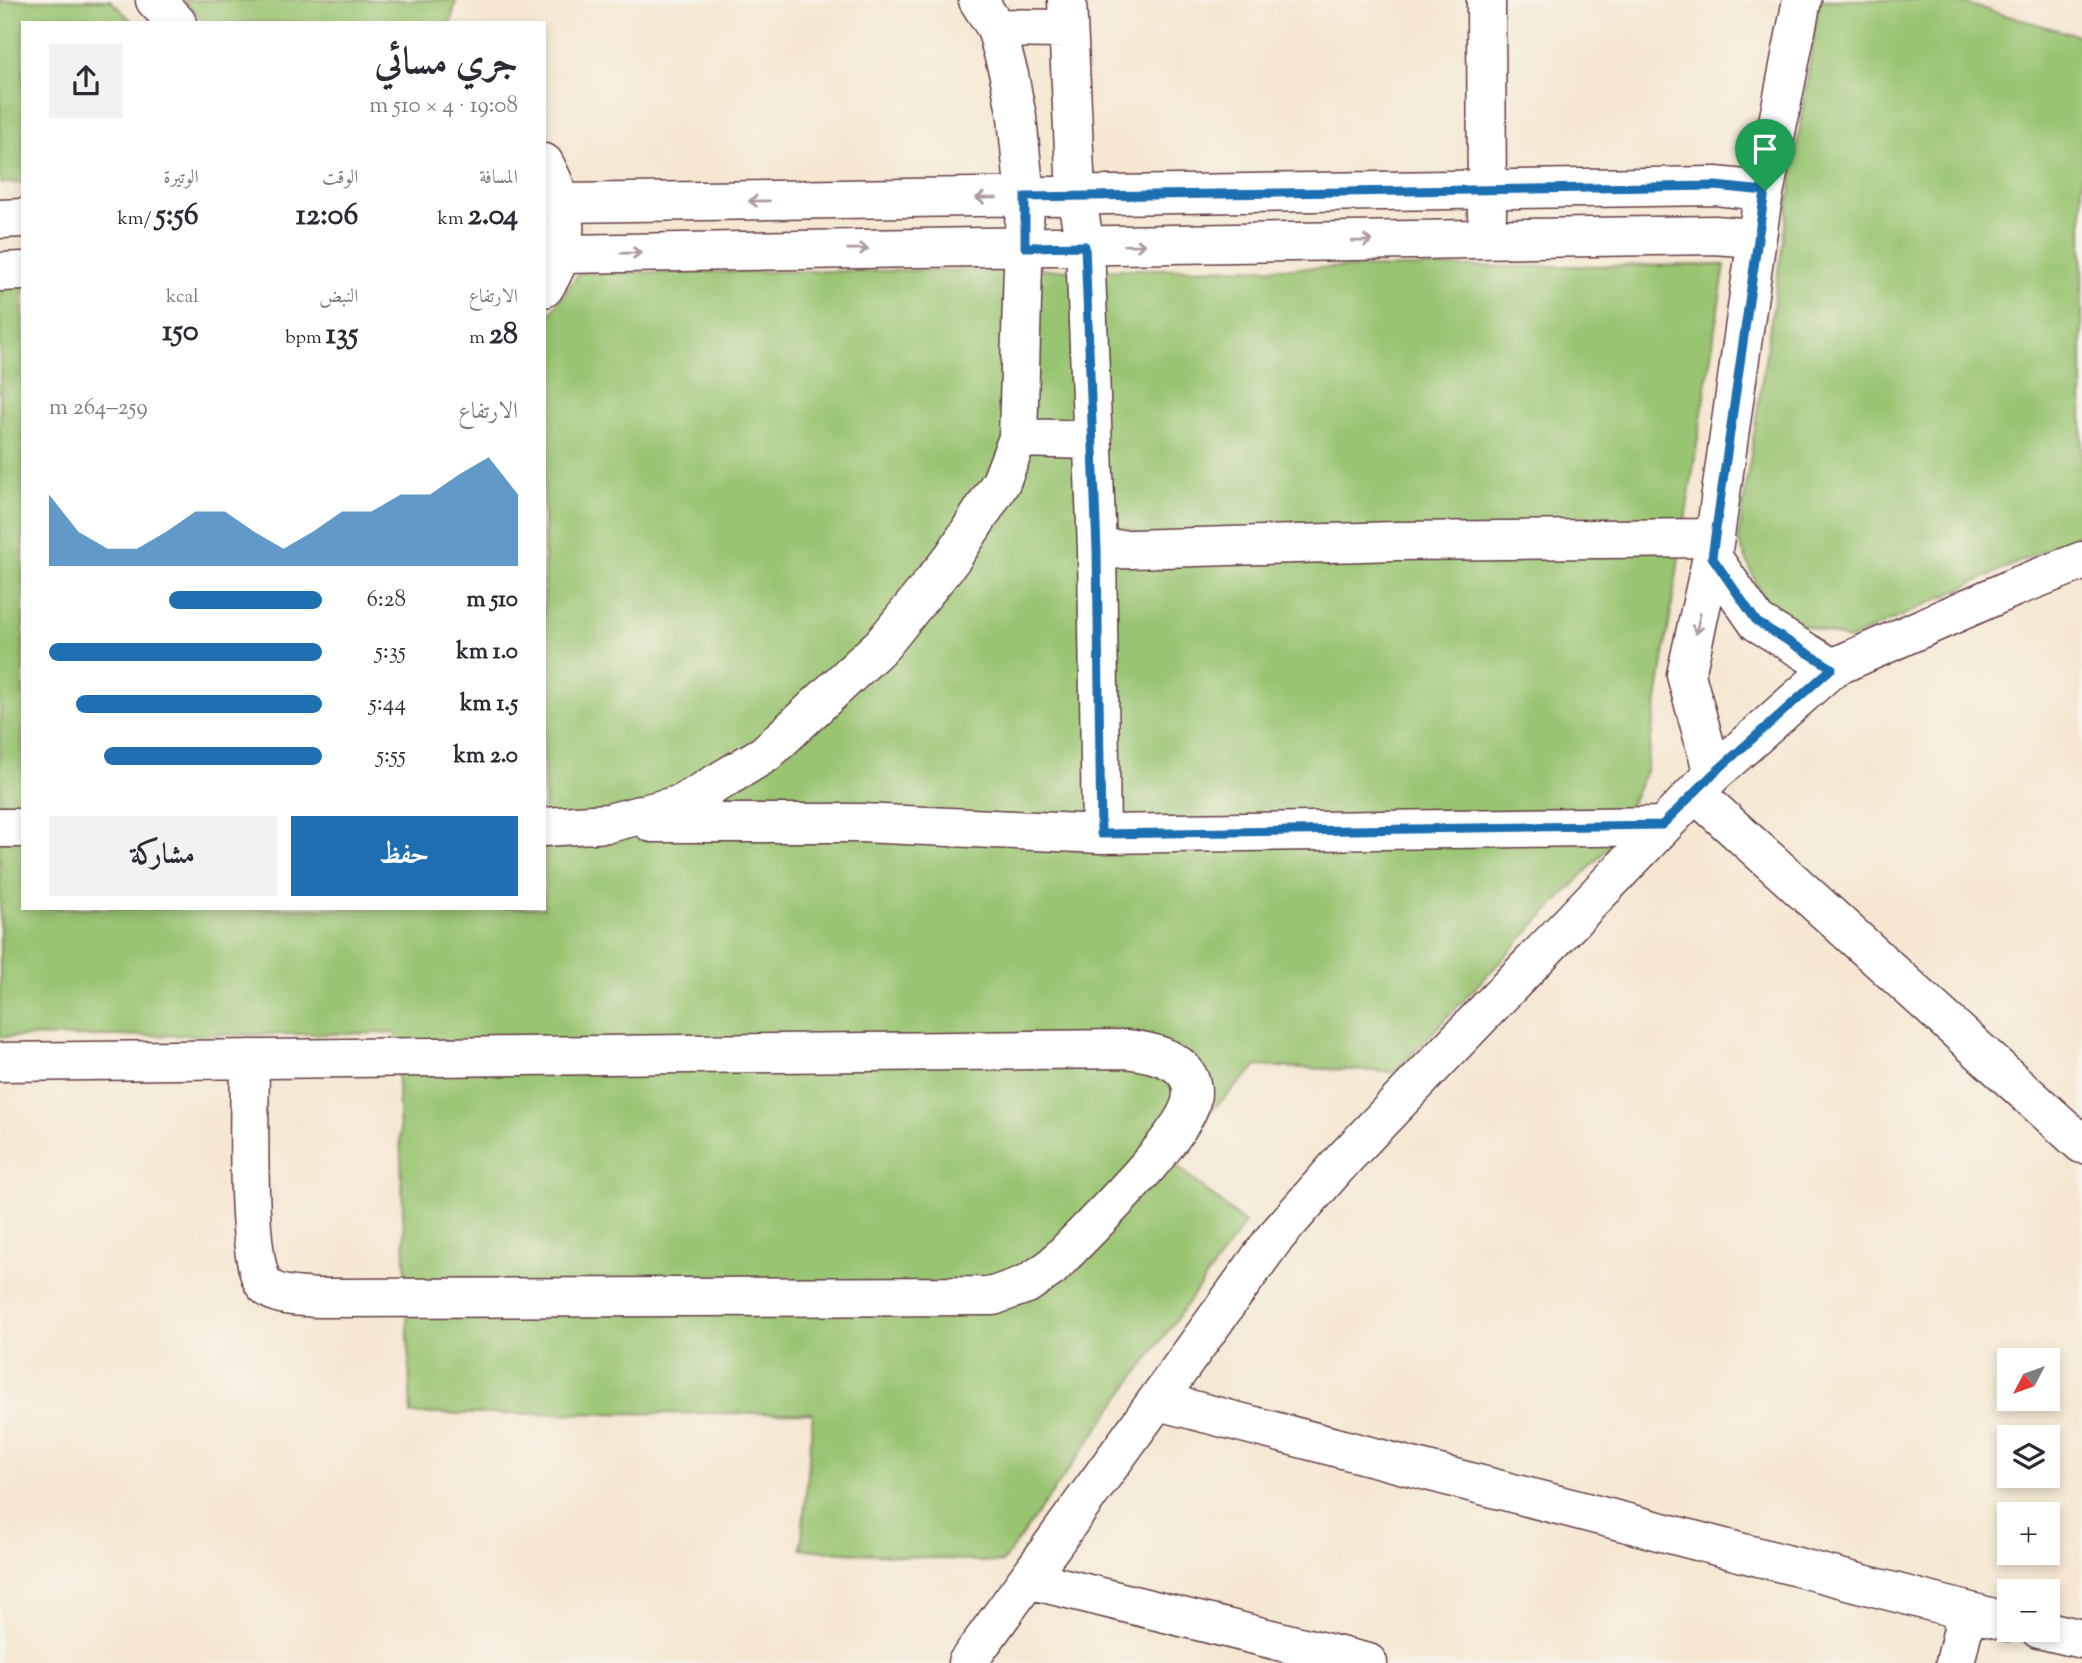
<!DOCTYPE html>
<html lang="ar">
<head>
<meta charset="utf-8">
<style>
	body { margin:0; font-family:"Sorts Mill Goudy",Amiri,serif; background:#f2f2f3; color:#2b2b33; direction:rtl; height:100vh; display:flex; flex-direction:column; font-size:26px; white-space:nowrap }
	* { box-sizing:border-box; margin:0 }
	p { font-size:23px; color:#7c7c81 }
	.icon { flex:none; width:38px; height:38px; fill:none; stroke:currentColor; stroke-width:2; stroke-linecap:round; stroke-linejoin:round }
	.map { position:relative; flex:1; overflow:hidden; direction:ltr }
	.drawer { position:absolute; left:21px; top:21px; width:525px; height:889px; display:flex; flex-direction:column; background:#fff; border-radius:0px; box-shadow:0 4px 10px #0003; direction:rtl }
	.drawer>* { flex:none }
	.needle { width:46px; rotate:229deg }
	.buttons { position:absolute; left:1997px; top:1348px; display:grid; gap:14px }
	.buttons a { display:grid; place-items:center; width:63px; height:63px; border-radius:0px; background:#fff; box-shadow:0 4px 10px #0003; font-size:35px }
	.pin { position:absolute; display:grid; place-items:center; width:60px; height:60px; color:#fff; margin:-72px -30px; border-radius:50% 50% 50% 0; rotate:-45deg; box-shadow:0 0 7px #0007 }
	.pin .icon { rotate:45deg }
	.round { display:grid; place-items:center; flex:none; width:74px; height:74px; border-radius:0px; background:#f2f2f3 }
	.overview { display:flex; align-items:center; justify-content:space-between; height:119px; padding:0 28px }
	h1 { font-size:38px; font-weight:700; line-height:52px }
	.stats { display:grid; grid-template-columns:repeat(3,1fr); gap:10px; height:119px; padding:7px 28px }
	.stats div { display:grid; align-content:center }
	.stats b { font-size:30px; font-weight:700 }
	.stats small { font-size:19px; font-weight:400 }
	.stats p { font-size:19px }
	.chart { height:196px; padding:14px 28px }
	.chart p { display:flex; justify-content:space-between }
	.chart svg { width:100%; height:126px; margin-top:7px; fill:#1f6fb2; opacity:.7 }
	.primary-button { display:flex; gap:14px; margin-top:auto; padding:14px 28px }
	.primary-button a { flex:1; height:80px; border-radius:0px; background:#1f6fb2; color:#fff; font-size:28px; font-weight:700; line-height:80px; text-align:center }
	.primary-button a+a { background:#f2f2f3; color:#2b2b33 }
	ul { padding:0 28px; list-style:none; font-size:23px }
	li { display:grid; grid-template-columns:112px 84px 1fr; align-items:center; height:52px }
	li i { height:18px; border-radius:9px; background:#1f6fb2 }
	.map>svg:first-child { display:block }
	.green { fill:#99c471; stroke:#72724e; stroke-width:2 }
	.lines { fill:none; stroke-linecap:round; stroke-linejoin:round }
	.minor-casing { stroke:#643d44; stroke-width:41 }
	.minor { stroke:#fff; stroke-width:38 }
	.oneway { stroke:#ae9aa0 }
	.route-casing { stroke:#fff; stroke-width:14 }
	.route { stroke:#1f6fb2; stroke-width:9 }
</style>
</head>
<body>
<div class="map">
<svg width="2082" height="1663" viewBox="0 0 2082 1663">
	<rect width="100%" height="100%" fill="#f7f3e8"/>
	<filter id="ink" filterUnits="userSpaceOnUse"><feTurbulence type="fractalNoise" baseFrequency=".0143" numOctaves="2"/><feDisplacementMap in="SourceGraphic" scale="14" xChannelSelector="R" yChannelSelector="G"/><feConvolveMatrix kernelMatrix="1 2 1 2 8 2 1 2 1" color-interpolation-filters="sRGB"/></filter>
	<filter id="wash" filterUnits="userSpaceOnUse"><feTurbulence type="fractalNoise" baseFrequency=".00686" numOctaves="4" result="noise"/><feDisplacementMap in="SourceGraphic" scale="28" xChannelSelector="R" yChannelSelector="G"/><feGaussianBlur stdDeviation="1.57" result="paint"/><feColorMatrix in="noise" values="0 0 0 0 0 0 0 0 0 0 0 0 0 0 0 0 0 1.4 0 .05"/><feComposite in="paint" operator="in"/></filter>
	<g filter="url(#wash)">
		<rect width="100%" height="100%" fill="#f5e7d2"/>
		<path class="green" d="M0 0H110L134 23H23V183H0Z
			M183 0H456L451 23H205Z
			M1819 0H1953L2082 37V533L1849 640 1769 613 1738 540Z
			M1725 265 1646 771 1612 844 1395 1072 1257 1066 1165 1156 1245 1223 1002 1563 801 1549 813 1413 411 1414 396 1033 0 1037V280H23V908H544V322L579 273Z"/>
	</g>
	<g filter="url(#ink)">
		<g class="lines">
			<defs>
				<path id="minor" d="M155 0 177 23
					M1067 0 1076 194 1085 246 1097 550 1396 541 1715 538
					M1486 0 1487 215
					M996 28 1066 29
					M544 163C569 209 573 244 544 288
					M562 203 1715 186 1764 191
					M0 219 23 218
					M563 254 1714 235 1757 238
					M0 272 23 271
					M1018 438 1092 440
					M1712 557 1757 622 1832 668
					M1713 774 1686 675 1712 557 1761 209 1802 0
					M1695 793 2082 1144
					M652 823H861L1101 834 1097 550
					M544 827 609 823 682 804 765 754 883 644 953 557 1001 482 1018 438 1025 197 1017 117 1009 75 996 28 978 0
					M0 828H23
					M1101 834 1662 826
					M0 1062 1126 1049C1155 1052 1199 1062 1191 1101 1184 1138 1081 1236 1051 1268L1027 1284 993 1296 316 1298C300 1296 277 1298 265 1285 244 1264 250 1097 250 1059
					M1158 1401 2009 1622
					M1028 1579 1368 1663
					M2039 1629 2082 1639
					M967 1663 1273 1240 1343 1160 1713 774 1832 668 2015 587 2082 561
					M1955 1663 1967 1612"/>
			</defs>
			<use href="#minor" class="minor-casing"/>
			<use href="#minor" class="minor"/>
		</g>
		<defs><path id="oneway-shaft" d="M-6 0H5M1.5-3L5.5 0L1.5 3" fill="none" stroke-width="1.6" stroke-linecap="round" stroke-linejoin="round" transform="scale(1.75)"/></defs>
		<g class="oneway">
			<use href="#oneway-shaft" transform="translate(986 198) rotate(179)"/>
			<use href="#oneway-shaft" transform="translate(759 201) rotate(179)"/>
			<use href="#oneway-shaft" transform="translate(1362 241) rotate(-1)"/>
			<use href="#oneway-shaft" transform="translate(1135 245) rotate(-1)"/>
			<use href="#oneway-shaft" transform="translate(858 249) rotate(-1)"/>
			<use href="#oneway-shaft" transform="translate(631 253) rotate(-1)"/>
			<use href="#oneway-shaft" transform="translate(1698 624) rotate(102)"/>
		</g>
	</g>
	<g class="lines" filter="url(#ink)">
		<defs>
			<path id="route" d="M1715 186 1765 191 1712 557 1757 622 1832 668 1713 774 1662 825 1101 834 1097 550 1085 246 1025 247V197Z"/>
		</defs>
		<use href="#route" class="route-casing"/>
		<use href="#route" class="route"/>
	</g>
</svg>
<div class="buttons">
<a><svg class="needle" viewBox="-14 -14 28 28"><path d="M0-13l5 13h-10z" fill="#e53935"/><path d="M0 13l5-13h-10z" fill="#7c7c81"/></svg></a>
<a><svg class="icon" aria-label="layers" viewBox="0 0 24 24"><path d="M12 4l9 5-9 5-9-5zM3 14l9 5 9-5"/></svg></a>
<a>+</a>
<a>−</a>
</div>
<div class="pin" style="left:1765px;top:191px;background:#1e9e55"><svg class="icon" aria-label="arrive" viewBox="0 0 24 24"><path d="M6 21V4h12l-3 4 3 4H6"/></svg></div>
<section class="drawer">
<div class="overview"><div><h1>جري مسائي</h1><p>19:08 · 4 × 510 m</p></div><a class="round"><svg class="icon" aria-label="share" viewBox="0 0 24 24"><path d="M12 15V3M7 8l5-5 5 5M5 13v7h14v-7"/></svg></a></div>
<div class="stats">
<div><p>المسافة</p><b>2.04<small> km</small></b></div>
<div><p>الوقت</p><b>12:06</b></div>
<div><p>الوتيرة</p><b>5:56<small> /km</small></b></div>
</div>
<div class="stats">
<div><p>الارتفاع</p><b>28<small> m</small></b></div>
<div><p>النبض</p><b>135<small> bpm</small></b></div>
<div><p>kcal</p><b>150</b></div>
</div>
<div class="chart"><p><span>الارتفاع</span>259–264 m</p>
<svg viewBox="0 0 160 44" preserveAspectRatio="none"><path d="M0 44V19L10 32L20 38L30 38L40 32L50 25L60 25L70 32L80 38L90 32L100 25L110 25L120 19L130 19L140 12L150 6L160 19V44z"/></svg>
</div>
<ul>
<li><b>510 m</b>6:28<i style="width:56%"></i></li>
<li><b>1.0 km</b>5:35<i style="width:100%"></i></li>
<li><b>1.5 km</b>5:44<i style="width:90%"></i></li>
<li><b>2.0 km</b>5:55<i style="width:80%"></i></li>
</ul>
<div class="primary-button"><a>حفظ</a><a>مشاركة</a></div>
</section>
</div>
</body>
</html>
